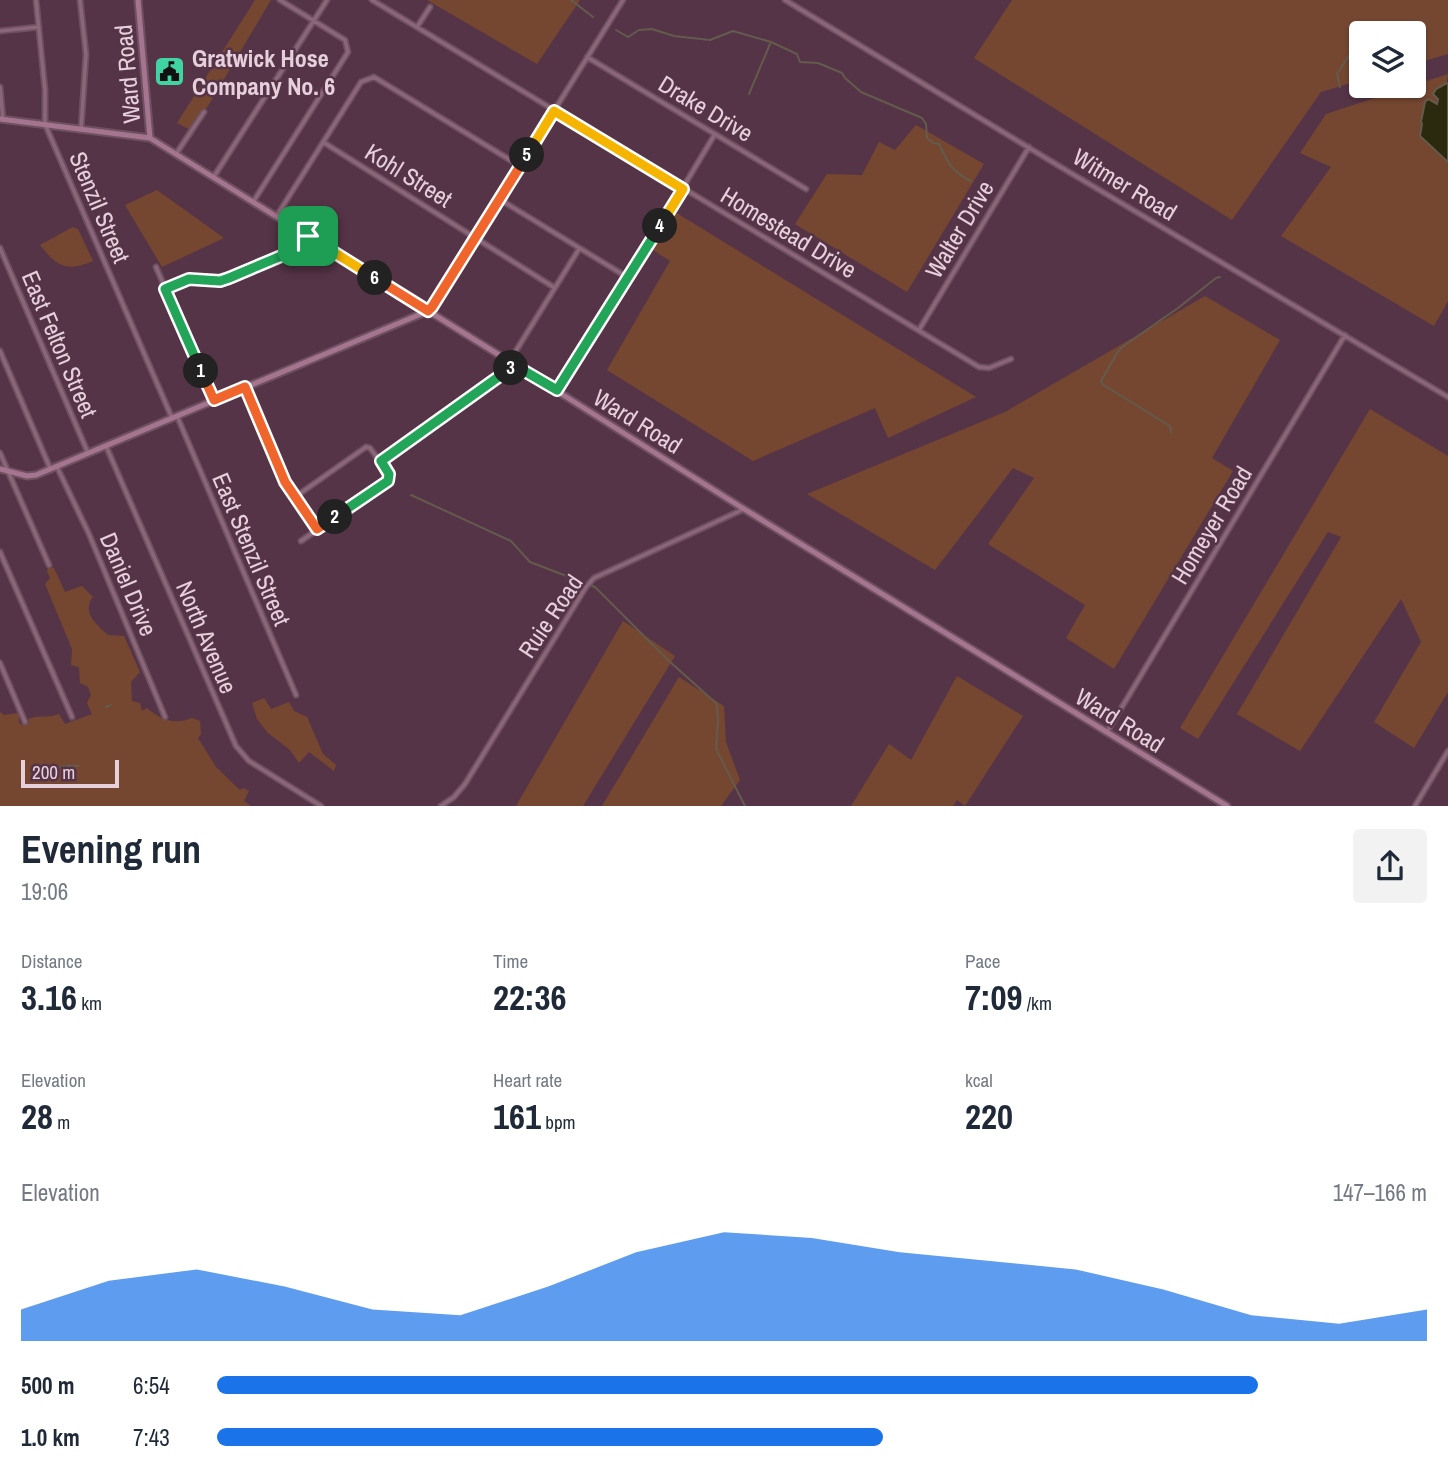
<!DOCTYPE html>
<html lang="en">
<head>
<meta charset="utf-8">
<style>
	body { margin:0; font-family:"Archivo Narrow",sans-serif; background:#f2f2f3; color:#1f2937; height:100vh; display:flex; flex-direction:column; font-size:26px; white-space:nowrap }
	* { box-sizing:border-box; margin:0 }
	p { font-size:23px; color:#747a83 }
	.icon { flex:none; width:38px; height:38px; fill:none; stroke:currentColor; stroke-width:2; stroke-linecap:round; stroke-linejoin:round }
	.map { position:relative; height:806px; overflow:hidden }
	.drawer { display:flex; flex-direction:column; background:#fff; flex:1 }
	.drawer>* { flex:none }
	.fabs { position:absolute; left:1349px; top:21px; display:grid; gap:14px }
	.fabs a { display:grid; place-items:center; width:77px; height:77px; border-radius:7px; background:#fff; box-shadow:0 2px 5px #0004; font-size:35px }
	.scale { position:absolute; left:21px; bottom:18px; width:98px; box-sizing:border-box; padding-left:7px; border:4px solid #e6d0db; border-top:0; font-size:19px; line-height:24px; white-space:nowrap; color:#e6d0db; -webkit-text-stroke:5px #563447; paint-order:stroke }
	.pin { position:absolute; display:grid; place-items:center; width:60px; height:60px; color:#fff; margin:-30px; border-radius:14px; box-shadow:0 4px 10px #0006 }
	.km { position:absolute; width:35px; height:35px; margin:-18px; border-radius:50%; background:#222; color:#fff; font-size:19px; line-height:35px; text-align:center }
	.round { display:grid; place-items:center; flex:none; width:74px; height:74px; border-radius:7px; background:#f2f2f3 }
	.head { display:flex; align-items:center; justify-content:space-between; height:119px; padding:0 21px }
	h1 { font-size:38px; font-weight:700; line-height:52px }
	.figures { display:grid; grid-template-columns:repeat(3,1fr); gap:10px; height:119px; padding:7px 21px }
	.figures div { display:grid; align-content:center }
	.figures b { font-size:35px; font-weight:700 }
	.figures small { font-size:19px; font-weight:400 }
	.figures p { font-size:19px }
	.chart { height:196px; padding:14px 21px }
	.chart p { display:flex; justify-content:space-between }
	.chart svg { width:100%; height:126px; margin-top:7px; fill:#1a73e8; opacity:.7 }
	ul { padding:0 21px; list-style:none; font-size:23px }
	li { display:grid; grid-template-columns:112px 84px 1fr; align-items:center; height:52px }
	li i { height:18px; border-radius:9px; background:#1a73e8 }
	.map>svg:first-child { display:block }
	.green { fill:#754731 }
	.water { fill:#2b290e; stroke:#635b4c; stroke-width:2 }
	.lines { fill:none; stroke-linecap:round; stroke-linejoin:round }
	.stream { stroke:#635b4c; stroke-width:2 }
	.street-casing { stroke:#6e5161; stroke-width:7 }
	.secondary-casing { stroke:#6e5161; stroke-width:9 }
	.street { stroke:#8b6679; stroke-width:3.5 }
	.secondary { stroke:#a5748e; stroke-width:5 }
	.split-1-casing { stroke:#fff; stroke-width:14 }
	.split-2-casing { stroke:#fff; stroke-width:14 }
	.split-3-casing { stroke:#fff; stroke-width:14 }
	.split-4-casing { stroke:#fff; stroke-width:14 }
	.split-5-casing { stroke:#fff; stroke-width:14 }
	.split-6-casing { stroke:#fff; stroke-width:14 }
	.split-7-casing { stroke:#fff; stroke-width:14 }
	.split-1 { stroke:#22a559; stroke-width:9 }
	.split-2 { stroke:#f0652b; stroke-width:9 }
	.split-3 { stroke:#22a559; stroke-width:9 }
	.split-4 { stroke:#22a559; stroke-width:9 }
	.split-5 { stroke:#f5b400; stroke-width:9 }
	.split-6 { stroke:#f0652b; stroke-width:9 }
	.split-7 { stroke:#f5b400; stroke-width:9 }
	.labels { text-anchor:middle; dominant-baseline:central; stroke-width:5; stroke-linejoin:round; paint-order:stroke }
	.poi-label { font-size:24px; font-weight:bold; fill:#e6d0db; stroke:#563447; text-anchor:start }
	.street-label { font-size:24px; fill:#e6d0db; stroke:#563447 }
</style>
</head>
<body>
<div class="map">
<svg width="1448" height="806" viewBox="0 0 1448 806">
	<rect width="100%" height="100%" fill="#563447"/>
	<path class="green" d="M255 0H271L193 131 177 123Z
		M427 0H580L537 64Z
		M1012 0H1448V54L1414 64V33H1362L1361 80 1321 92 1232 220 974 58Z
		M1448 74C1448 83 1441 98 1435 104L1422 124 1420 136 1448 162V301L1434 326 1281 236 1331 167 1300 153 1326 114Z
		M916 125 984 164 907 292 795 224 827 174 862 175 879 142 895 150Z
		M157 190 224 238 162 267 125 205Z
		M675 212 976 397 888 438 875 408 753 461 607 370 670 261 653 250Z
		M73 227 78 229 93 261C67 272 57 267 40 245Z
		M1205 296 1280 340 1212 458 1233 471 1114 669 1066 638 1085 605 988 544 1034 478 1013 468 935 570 807 494 1005 412Z
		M1370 409 1448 456V692L1414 748 1374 722 1421 642 1401 599 1300 751 1237 714 1341 537 1328 532 1198 739 1180 728Z
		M49 567 54 568 65 592 82 586 93 597C81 612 97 625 108 635L124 636 140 672 131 682 132 701 140 703 142 711 147 708C161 720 174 725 192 718L200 721 201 734 198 738 216 767 240 790 243 788 249 791 244 801 251 806H0V712L4 715 19 713V723L24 725 29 723 28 719C38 715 49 718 59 714L65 724 92 714 87 703 91 695 88 687 80 683 79 667 71 665 72 649 45 584 50 578 47 571Z
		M623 621 675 656 583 806H516Z
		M957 676 1023 716 965 806 957 800 953 806H851L889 744 911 760Z
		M679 677 724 706 726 742 740 780 721 806H602Z
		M264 698 271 709 289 702 294 711 307 717 323 754 336 765 334 771 309 752 299 763 290 750 268 733 257 719 252 703Z"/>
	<path class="water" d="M1447 83H1448V162L1420 136 1422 124 1421 122 1425 102 1428 99 1437 104 1438 99 1433 94 1436 89Z"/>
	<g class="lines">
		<path class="stream" d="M571 0 593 17
			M616 30 628 37 639 30 652 29 674 36 710 40 733 31 771 42 797 54 800 62 818 63 842 73 845 78 861 92 922 118 926 124 927 138 933 143 939 144C948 163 952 172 971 181
			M1363 33 1364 31
			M1340 87 1337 74 1362 35
			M749 94 770 44
			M1171 432 1170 426 1102 384 1101 381 1117 353 1122 347 1178 308 1216 278 1220 277
			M411 495 511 541 530 562 595 587 669 661 717 704 718 722 716 749 745 806
			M106 707 111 705
			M39 773 63 766H79"/>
		<defs>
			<path id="street" d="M36 0 45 90V124L172 418
				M80 0 86 54 81 130
				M372 0 979 367 989 368 1011 359
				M785 0 1064 169 1448 397
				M417 27 430 7
				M0 31 39 27
				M587 57 806 189
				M0 87 3 119
				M323 142 555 288
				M176 154 204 112
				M213 178 327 0
				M499 199 627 277
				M253 202 348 52 345 40 280 0
				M276 217 361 82 374 77 520 166
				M0 248 88 453
				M156 267 214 400
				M165 289 189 279 220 281 229 278 293 251 308 236
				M428 311 432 307 623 0
				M919 330 1029 147
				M0 351 50 468
				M509 362 579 249
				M245 387 286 482 316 529
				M557 391 657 231 715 134
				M177 416 296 695
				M106 446 236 746 249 761 321 806
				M0 453 49 565
				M381 461 514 365
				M57 467 89 534 165 717
				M295 497 366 447 370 448 389 474 388 481 301 541
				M0 552 72 717
				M0 663 25 722
				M1107 732 1345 335
				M441 806 454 797 465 784 586 587 594 578 744 509
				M1415 806 1448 751"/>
			<path id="secondary" d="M138 0 150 138
				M0 119 150 138 557 391 744 509 1227 806
				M0 469 27 476 36 475 428 311"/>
		</defs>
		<use href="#street" class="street-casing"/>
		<use href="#secondary" class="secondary-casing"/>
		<use href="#street" class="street"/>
		<use href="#secondary" class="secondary"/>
	</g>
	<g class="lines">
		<defs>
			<path id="split-1" d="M201 371 165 289 189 279 220 281 229 278 293 251 308 236"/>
			<path id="split-2" d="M201 371 214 400 245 387 285 482 317 529 335 517"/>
			<path id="split-3" d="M335 517 388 481 389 474 381 461 511 368"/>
			<path id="split-4" d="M511 368 514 365 557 390 660 226"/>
			<path id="split-5" d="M527 155 554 111 683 189 660 226"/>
			<path id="split-6" d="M375 278 428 311 432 307 527 155"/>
			<path id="split-7" d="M308 236 375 278"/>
		</defs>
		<use href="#split-1" class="split-1-casing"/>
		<use href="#split-2" class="split-2-casing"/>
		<use href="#split-3" class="split-3-casing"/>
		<use href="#split-4" class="split-4-casing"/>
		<use href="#split-5" class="split-5-casing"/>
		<use href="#split-6" class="split-6-casing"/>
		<use href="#split-7" class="split-7-casing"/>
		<use href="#split-1" class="split-1"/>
		<use href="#split-2" class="split-2"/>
		<use href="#split-3" class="split-3"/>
		<use href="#split-4" class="split-4"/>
		<use href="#split-5" class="split-5"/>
		<use href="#split-6" class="split-6"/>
		<use href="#split-7" class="split-7"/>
	</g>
	<defs>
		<symbol id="civic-square" viewBox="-11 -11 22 22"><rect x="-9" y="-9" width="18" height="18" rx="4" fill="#3fd4a2" stroke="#563447"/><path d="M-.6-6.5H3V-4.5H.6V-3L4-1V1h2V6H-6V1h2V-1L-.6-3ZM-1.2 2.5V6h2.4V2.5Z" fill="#111"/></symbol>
	</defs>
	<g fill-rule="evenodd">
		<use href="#civic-square" x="152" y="54" width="35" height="35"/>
	</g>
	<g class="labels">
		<g class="poi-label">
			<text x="192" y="58">Gratwick Hose<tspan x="192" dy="28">Company No. 6</tspan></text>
		</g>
		<g class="street-label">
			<text transform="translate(127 74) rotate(-95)">Ward Road</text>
			<text transform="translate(706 108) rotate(31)">Drake Drive</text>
			<text transform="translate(409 175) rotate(32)">Kohl Street</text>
			<text transform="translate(1125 184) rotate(31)">Witmer Road</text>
			<text transform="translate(100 207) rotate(67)">Stenzil Street</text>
			<text transform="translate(959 229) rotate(-59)">Walter Drive</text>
			<text transform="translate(789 232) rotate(31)">Homestead Drive</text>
			<text transform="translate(60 344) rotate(67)">East Felton Street</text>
			<text transform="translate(638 421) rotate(32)">Ward Road</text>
			<text transform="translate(1211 525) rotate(-59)">Homeyer Road</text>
			<text transform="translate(252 549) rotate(67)">East Stenzil Street</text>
			<text transform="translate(129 584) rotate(67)">Daniel Drive</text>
			<text transform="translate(550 616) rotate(-56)">Ruie Road</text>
			<text transform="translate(207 637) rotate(67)">North Avenue</text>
			<text transform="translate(1120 720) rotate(32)">Ward Road</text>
		</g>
	</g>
</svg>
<div class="fabs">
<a><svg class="icon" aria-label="layers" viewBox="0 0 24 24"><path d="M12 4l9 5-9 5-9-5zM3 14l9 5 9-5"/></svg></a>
</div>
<div class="scale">200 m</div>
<div class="pin" style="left:308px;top:236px;background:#1e9e55"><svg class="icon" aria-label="arrive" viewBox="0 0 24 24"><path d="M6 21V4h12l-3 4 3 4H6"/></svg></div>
<b class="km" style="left:201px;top:371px">1</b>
<b class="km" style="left:335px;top:517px">2</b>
<b class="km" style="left:511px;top:368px">3</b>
<b class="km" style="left:660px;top:226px">4</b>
<b class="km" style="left:527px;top:155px">5</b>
<b class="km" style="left:375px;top:278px">6</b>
</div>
<section class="drawer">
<div class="head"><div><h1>Evening run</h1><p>19:06</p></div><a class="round"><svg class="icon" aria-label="share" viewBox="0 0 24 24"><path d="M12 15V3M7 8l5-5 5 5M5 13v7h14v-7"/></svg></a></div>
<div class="figures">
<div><p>Distance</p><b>3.16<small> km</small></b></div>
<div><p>Time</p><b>22:36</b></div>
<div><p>Pace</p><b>7:09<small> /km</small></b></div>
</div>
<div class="figures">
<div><p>Elevation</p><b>28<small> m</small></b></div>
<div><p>Heart rate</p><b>161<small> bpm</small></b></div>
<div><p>kcal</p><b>220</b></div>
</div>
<div class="chart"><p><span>Elevation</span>147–166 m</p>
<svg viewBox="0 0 160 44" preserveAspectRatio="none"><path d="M0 44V33L10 23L20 19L30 25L40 33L50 35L60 25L70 13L80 6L90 8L100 13L110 16L120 19L130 26L140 35L150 38L160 33V44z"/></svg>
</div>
<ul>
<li><b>500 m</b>6:54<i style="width:86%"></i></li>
<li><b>1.0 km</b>7:43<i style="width:55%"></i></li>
</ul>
</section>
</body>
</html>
